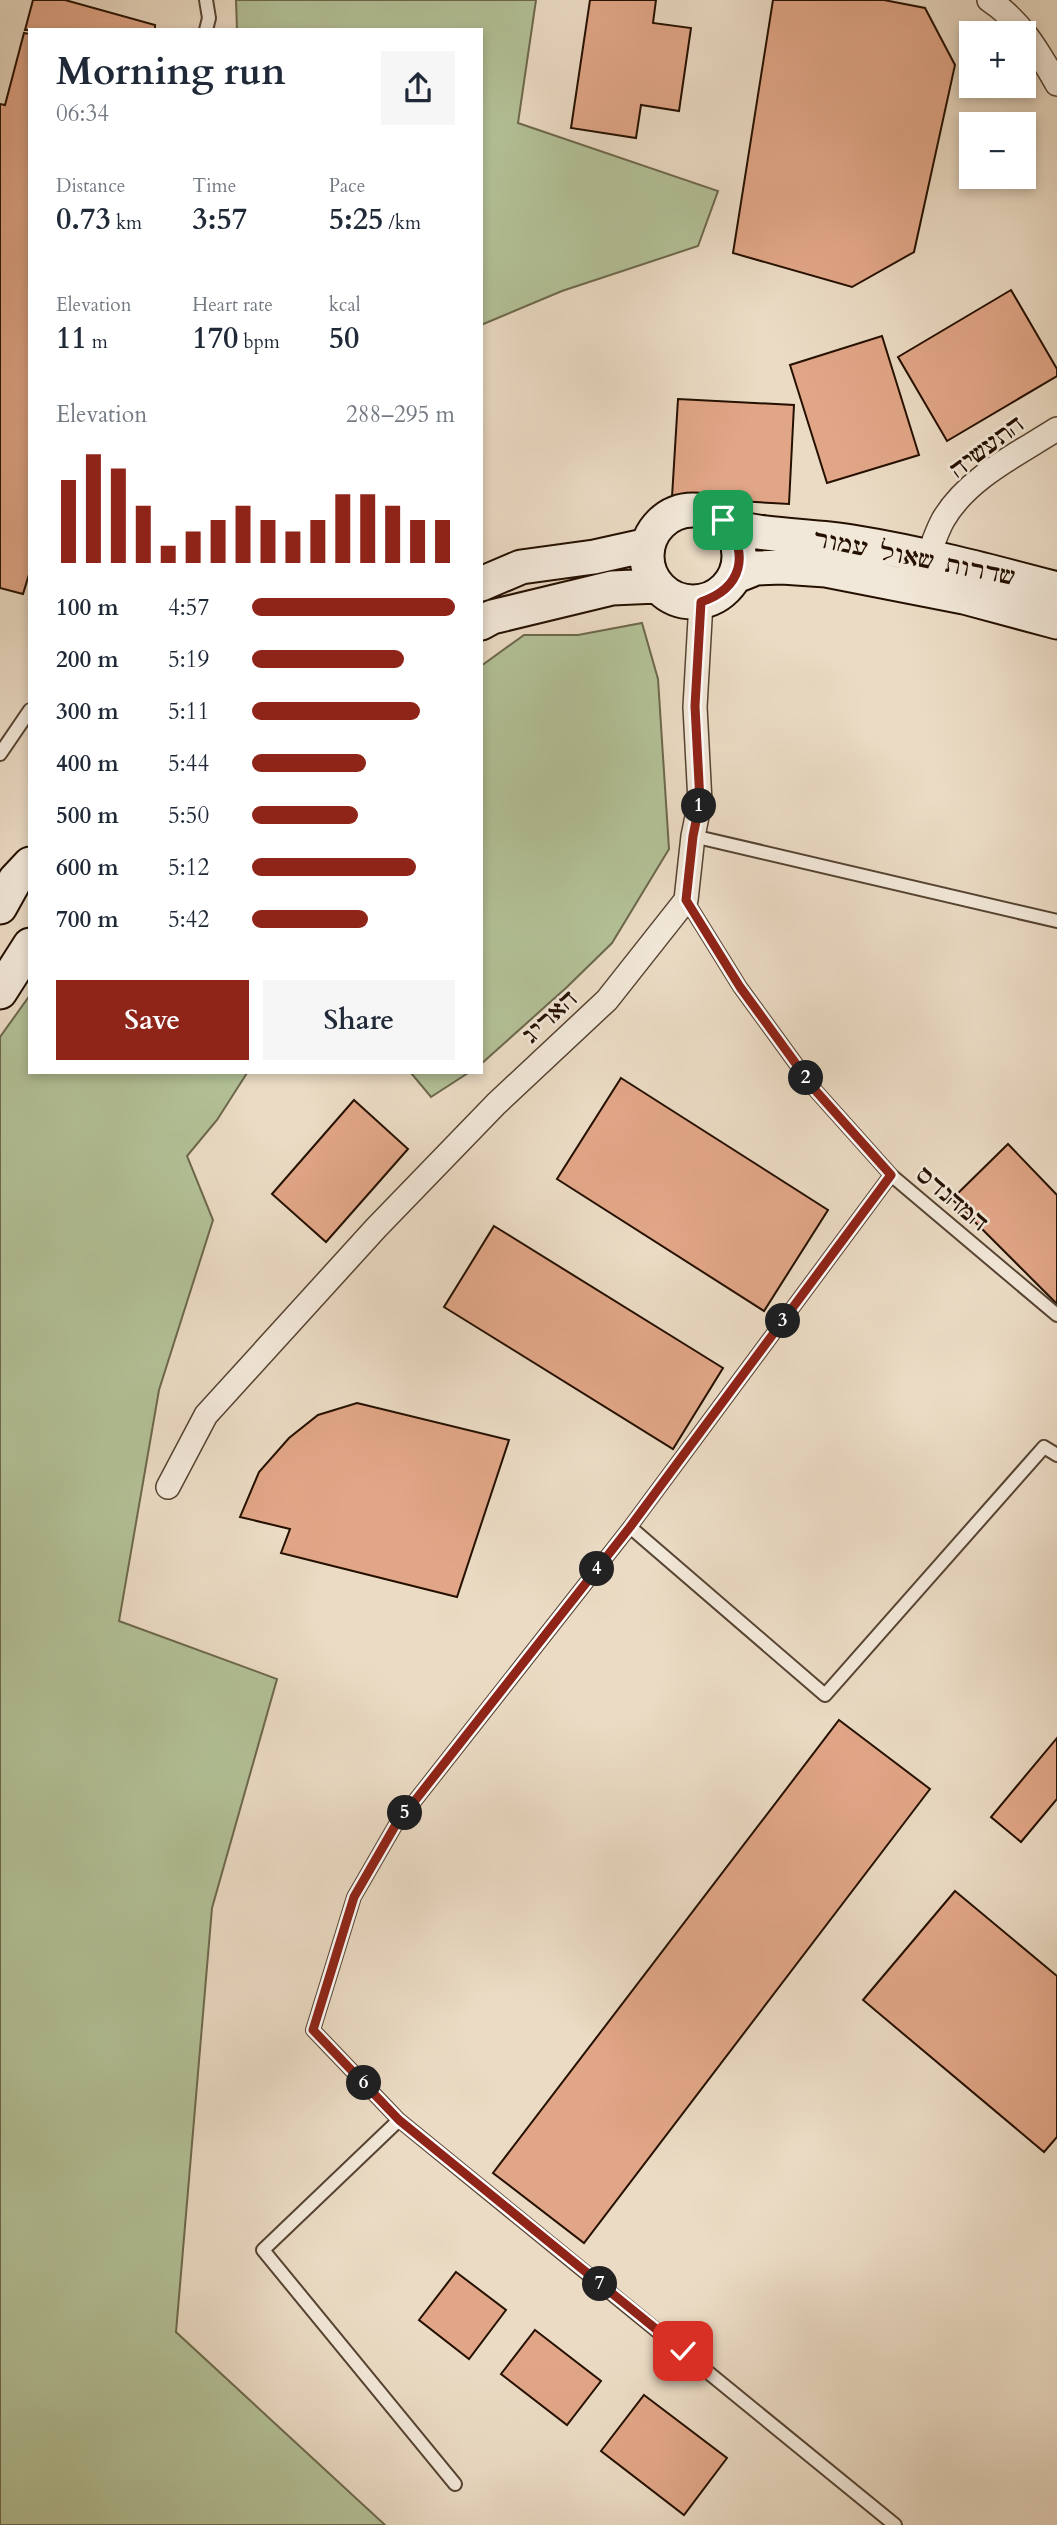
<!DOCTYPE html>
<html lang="en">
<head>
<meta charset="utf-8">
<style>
	body { margin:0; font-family:Cardo,"Frank Ruhl Libre",serif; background:#f6f6f7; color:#1f2937; height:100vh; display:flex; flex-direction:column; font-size:26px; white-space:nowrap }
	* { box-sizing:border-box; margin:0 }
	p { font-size:23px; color:#747a83 }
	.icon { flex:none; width:38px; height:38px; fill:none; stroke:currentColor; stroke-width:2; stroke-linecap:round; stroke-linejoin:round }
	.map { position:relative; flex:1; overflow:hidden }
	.side { position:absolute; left:28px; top:28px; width:455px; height:1046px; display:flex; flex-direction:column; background:#fff; border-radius:0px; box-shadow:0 4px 10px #0003 }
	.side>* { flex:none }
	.buttons { position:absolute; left:959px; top:21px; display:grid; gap:14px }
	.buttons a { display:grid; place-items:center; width:77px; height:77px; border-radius:0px; background:#fff; box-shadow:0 4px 10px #0003; font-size:35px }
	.pin { position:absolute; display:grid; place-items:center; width:60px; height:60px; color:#fff; margin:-30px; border-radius:14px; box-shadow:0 4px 10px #0006 }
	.km { position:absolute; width:35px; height:35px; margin:-18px; border-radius:50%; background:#222; color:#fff; font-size:19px; line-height:35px; text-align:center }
	.round { display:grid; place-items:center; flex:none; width:74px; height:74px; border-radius:0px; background:#f6f6f7 }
	.headline { display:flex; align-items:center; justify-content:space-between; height:119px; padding:0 28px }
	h1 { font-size:38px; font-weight:600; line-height:52px }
	.figures { display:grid; grid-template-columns:repeat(3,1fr); gap:10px; height:119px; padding:7px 28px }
	.figures div { display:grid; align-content:center }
	.figures b { font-size:30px; font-weight:600 }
	.figures small { font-size:19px; font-weight:400 }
	.figures p { font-size:19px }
	.chart { height:196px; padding:14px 28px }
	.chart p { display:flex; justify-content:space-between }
	.chart svg { width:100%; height:126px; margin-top:7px; stroke:#8f2418; stroke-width:6 }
	.primary-button { display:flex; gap:14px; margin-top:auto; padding:14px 28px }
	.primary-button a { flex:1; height:80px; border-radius:0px; background:#8f2418; color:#fff; font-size:28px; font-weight:600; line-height:80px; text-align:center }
	.primary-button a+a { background:#f6f6f7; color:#1f2937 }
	ul { padding:0 28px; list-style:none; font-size:23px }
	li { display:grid; grid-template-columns:112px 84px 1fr; align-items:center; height:52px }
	li i { height:18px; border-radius:9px; background:#8f2418 }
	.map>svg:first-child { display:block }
	.green { fill:#b3c197; stroke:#6c684c; stroke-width:2 }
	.building { fill:#e1a687; stroke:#251000; stroke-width:2 }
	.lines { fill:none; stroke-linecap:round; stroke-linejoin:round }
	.lane-casing { stroke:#564331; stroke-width:16 }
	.street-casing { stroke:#564331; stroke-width:26 }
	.secondary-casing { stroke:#251000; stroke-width:37 }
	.lane { stroke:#f2e8d9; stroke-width:12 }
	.street { stroke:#f2e8d9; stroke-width:23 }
	.secondary { stroke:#f2e8d9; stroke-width:33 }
	.route-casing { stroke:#fff; stroke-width:14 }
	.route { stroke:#8f2418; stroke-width:9 }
	.labels { text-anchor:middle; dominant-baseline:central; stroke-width:5; stroke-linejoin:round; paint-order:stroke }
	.street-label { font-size:24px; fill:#251000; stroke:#f2e8d9 }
</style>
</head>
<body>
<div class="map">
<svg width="1057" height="2525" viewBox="0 0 1057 2525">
	<rect width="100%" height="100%" fill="#ebdbc4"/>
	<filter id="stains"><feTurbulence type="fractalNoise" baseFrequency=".00286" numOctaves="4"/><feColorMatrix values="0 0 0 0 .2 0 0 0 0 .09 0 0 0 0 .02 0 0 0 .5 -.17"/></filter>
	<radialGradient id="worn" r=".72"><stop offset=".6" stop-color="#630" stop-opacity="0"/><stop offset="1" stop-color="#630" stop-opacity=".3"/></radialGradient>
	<path class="green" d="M236 0H536L518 123 718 191 698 246 562 291 481 325V30H237Z
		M642 623 658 679 669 849 612 943 567 987 481 1064V666L524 635H578Z
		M30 995V1073H247L217 1120 187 1156 213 1220 159 1390 119 1621 277 1679 212 1908 176 2332 385 2525H0V1037Z
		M411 1073H468L431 1097Z"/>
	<path class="building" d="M33 0H65L155 25V30H25Z
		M590 0H656L653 23 691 28 679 111 641 105 636 138 571 128Z
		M773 0H884L925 8 955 65 914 252 852 287 733 253Z
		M24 33 30 34V571L23 594 0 588V104L5 105Z
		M1011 290 1057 369V376L947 441 898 357Z
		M882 336 919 455 827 483 790 365Z
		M678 399 794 405 789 504 672 497Z
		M621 1078 828 1210 764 1311 557 1179Z
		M354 1100 408 1149 326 1242 272 1194Z
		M1008 1144 1057 1195V1304L952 1199Z
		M494 1226 723 1368 673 1449 444 1307Z
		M357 1403 509 1440 457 1597 281 1553 290 1529 240 1517 259 1472 289 1438 318 1415Z
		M839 1720 930 1789 584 2243 493 2173Z
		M1057 1738V1799L1021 1842 991 1817Z
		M955 1891 1057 1976V2137L1044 2152 863 2000Z
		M456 2272 506 2310 469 2359 419 2320Z
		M535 2330 601 2381 567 2425 501 2374Z
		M644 2395 727 2458 684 2515 601 2451Z"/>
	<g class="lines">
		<defs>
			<path id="lane" d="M206 30 209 18 206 0
				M0 754 30 710
				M693 836 1057 921
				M686 900 740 987 815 1090 891 1175 1057 1315
				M891 1175 630 1527 395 1826 354 1897 313 2030 399 2120 895 2525
				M630 1527 825 1695 1044 1447 1057 1455
				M399 2120 263 2250 455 2484"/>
			<path id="street" d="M989 0C1021 21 1038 51 1057 84
				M924 571C929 554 935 535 943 520 967 478 1018 454 1057 429
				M168 1487 206 1415 376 1228 496 1104 607 1000 686 900 693 836 700 802 695 707 701 602"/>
			<path id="secondary" d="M647 556a46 46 0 1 1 92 0a46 46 0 1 1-92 0Z
				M729 526C769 537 810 535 852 542 921 553 989 571 1057 589
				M736 576 756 568 782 567 826 570 964 597 1057 622
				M481 584 521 567 594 557 648 545
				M481 623 492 617 612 588 657 586
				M0 907 15 880 30 864
				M0 992 30 945"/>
		</defs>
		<use href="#lane" class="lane-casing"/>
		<use href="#street" class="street-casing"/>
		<use href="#secondary" class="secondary-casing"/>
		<use href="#lane" class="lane"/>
		<use href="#street" class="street"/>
		<use href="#secondary" class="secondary"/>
	</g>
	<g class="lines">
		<defs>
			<path id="route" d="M683 2351 399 2120 313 2030 354 1897 395 1826 630 1527 891 1175 815 1090 740 987 686 900 693 836 700 802 695 706 701 602C742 588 751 554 723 520"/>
		</defs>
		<use href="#route" class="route-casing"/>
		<use href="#route" class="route"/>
	</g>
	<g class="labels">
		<g class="street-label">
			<text transform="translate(987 447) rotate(-37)">התעשיה</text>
			<text transform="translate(914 558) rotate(11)">שדרות שאול עמור</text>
			<text transform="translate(550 1017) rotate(-43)">האריג</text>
			<text transform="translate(952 1199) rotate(40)">המהנדס</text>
		</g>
	</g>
	<rect width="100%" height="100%" filter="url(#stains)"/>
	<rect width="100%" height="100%" fill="url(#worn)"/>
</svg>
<div class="buttons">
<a>+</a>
<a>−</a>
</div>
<div class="pin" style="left:723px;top:520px;background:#1e9e55"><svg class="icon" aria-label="arrive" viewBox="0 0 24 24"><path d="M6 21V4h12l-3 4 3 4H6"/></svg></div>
<div class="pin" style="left:683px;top:2351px;background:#d93025"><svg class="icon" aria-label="check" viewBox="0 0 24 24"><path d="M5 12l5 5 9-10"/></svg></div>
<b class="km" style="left:699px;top:806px">1</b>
<b class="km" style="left:806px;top:1078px">2</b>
<b class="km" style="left:783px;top:1321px">3</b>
<b class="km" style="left:597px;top:1569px">4</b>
<b class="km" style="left:405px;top:1813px">5</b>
<b class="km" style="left:364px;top:2083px">6</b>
<b class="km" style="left:600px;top:2284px">7</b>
<section class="side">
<div class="headline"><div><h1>Morning run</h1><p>06:34</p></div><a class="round"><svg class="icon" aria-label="share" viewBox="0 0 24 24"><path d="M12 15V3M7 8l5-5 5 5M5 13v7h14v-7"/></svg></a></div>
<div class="figures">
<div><p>Distance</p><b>0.73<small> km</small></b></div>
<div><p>Time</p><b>3:57</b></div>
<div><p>Pace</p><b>5:25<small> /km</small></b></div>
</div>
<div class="figures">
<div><p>Elevation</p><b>11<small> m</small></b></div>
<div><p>Heart rate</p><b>170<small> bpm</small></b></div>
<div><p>kcal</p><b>50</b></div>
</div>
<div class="chart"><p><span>Elevation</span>288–295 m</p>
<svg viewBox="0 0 160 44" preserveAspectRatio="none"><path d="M5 44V15M15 44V6M25 44V11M35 44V24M45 44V38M55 44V33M65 44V29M75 44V24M85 44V29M95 44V33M105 44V29M115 44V20M125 44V20M135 44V24M145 44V29M155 44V29"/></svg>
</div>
<ul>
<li><b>100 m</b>4:57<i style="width:100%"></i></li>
<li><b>200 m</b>5:19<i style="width:75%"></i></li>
<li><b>300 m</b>5:11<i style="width:83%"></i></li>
<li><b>400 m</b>5:44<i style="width:56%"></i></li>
<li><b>500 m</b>5:50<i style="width:52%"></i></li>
<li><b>600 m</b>5:12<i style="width:81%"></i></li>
<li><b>700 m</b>5:42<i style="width:57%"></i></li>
</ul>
<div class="primary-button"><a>Save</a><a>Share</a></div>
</section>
</div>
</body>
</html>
